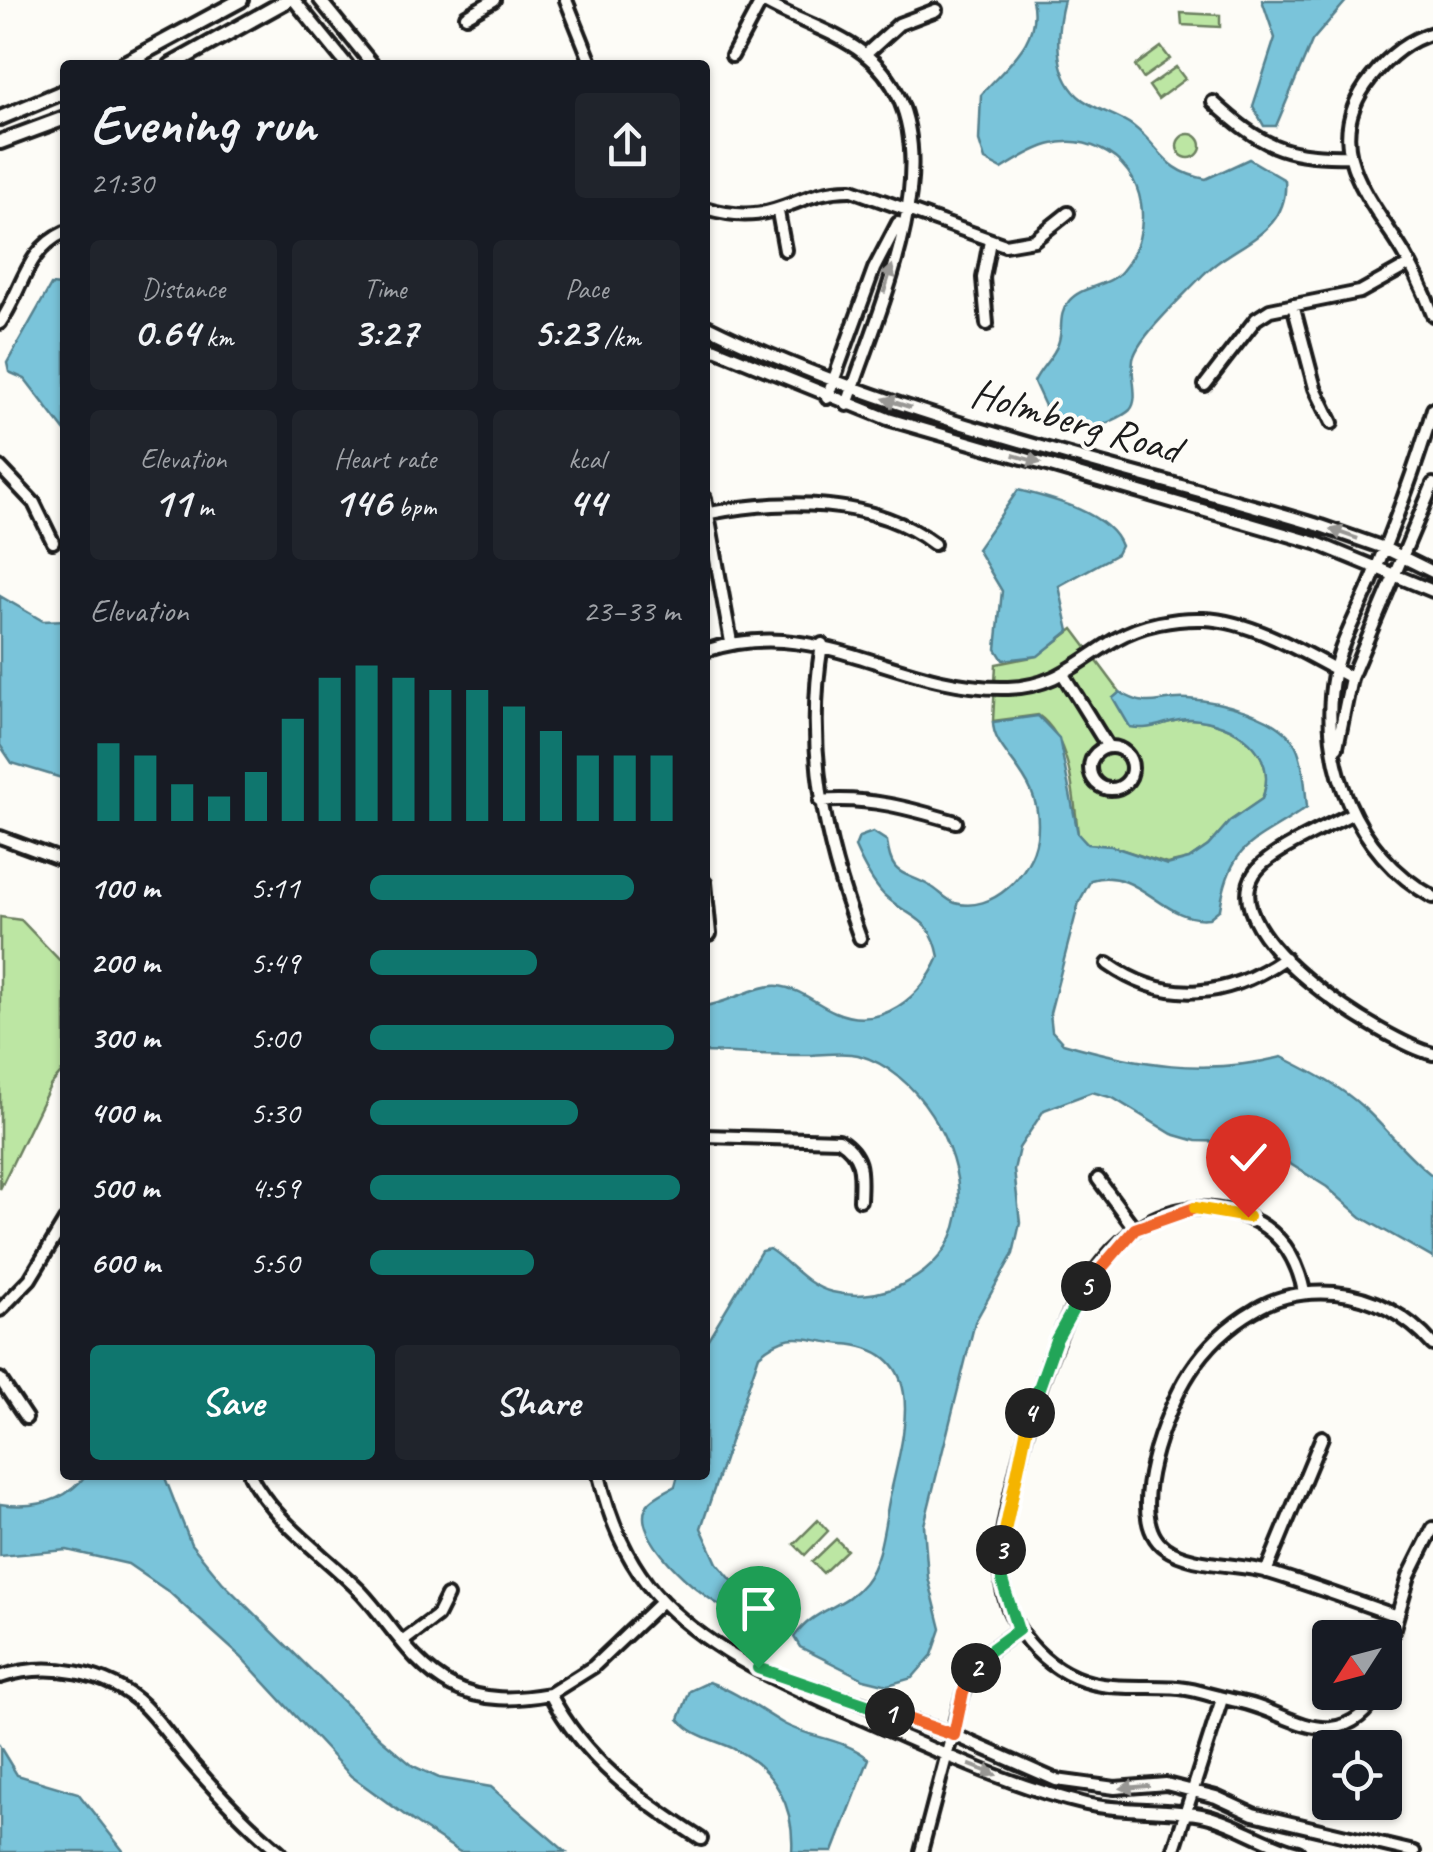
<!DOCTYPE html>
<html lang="en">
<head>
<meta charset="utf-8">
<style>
	body { margin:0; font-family:Caveat,sans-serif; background:#20242c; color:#f1f3f6; height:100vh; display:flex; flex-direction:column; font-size:38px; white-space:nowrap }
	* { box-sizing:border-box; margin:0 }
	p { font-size:32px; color:#9ea1a6 }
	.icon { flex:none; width:55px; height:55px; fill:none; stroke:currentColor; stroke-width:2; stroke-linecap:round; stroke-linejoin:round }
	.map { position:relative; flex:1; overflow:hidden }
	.details { position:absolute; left:60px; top:60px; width:650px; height:1420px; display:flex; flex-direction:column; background:#171b24; border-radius:10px; box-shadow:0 2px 8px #0004 }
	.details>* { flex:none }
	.needle { width:65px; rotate:234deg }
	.controls { position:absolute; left:1312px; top:1620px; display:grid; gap:20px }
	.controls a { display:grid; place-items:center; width:90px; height:90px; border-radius:10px; background:#171b24; box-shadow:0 2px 8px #0004; font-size:50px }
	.pin { position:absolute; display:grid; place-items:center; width:85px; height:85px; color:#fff; margin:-102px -42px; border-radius:50% 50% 50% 0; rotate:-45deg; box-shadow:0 0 10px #0007 }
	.pin .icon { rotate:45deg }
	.km { position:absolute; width:50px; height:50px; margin:-25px; border-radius:50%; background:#222; color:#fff; font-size:28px; line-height:50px; text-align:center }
	.round { display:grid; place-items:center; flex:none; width:105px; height:105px; border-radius:10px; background:#20242c }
	.headline { display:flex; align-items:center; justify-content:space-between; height:170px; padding:0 30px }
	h1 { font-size:55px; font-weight:700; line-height:75px }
	.stats { display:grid; grid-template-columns:repeat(3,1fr); gap:15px; height:170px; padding:10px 30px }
	.stats div { display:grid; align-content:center; border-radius:10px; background:#20242c; text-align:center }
	.stats b { font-size:42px; font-weight:700 }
	.stats small { font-size:28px; font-weight:400 }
	.stats p { font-size:28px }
	.chart { height:280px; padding:20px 30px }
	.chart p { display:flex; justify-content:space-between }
	.chart svg { width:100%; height:180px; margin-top:10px; stroke:#0f766e; stroke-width:6 }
	.action { display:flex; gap:20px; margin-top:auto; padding:20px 30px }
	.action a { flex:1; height:115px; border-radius:10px; background:#0f766e; color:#fff; font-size:40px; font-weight:700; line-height:115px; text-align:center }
	.action a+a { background:#20242c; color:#f1f3f6 }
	ul { padding:0 30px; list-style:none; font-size:32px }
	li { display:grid; grid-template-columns:160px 120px 1fr; align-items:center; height:75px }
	li i { height:25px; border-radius:12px; background:#0f766e }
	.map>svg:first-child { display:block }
	.green { fill:#bce6a3; stroke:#6c8160; stroke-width:2.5 }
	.water { fill:#7ac4da; stroke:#54818e; stroke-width:2.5 }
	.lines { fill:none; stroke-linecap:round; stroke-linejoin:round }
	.minor-casing { stroke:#1c1c1c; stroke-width:18 }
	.major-casing { stroke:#1c1c1c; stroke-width:20 }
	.minor { stroke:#fdfcf7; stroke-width:10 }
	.major { stroke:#fdfcf7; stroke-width:12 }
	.oneway { fill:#989794 }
	.split-1-casing { stroke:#fff; stroke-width:20 }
	.split-2-casing { stroke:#fff; stroke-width:20 }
	.split-3-casing { stroke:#fff; stroke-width:20 }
	.split-4-casing { stroke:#fff; stroke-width:20 }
	.split-5-casing { stroke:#fff; stroke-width:20 }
	.split-6-casing { stroke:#fff; stroke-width:20 }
	.split-7-casing { stroke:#fff; stroke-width:20 }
	.split-1 { stroke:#22a559; stroke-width:12 }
	.split-2 { stroke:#f0652b; stroke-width:12 }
	.split-3 { stroke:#22a559; stroke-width:12 }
	.split-4 { stroke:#f5b400; stroke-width:12 }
	.split-5 { stroke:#22a559; stroke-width:12 }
	.split-6 { stroke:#f0652b; stroke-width:12 }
	.split-7 { stroke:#f5b400; stroke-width:12 }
	.labels { text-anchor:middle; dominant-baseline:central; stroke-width:8; stroke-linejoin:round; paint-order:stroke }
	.street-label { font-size:42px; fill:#1c1c1c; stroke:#fdfcf7 }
</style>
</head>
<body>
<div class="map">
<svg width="1433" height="1852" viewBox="0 0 1433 1852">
	<rect width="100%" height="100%" fill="#fdfcf7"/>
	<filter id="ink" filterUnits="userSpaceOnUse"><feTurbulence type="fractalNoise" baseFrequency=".01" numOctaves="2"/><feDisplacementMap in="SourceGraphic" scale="20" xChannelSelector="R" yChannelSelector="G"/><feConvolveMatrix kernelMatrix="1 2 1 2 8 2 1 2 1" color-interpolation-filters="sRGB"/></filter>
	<g filter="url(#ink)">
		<path class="green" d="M1181 13 1220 15V27L1182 25Z
			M1161 47 1170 59 1143 78 1135 66Z
			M1176 67 1185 79 1158 99 1149 86Z
			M1177 146a12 12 0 1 1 24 0a12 12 0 1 1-24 0Z
			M1073 629 1120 692 1114 698 1130 726C1154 732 1169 718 1191 719 1234 722 1280 751 1262 799L1230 821 1208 846 1189 859 1167 864 1111 846 1087 844 1078 835C1074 797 1071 738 1038 715L993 721 996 664 1037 656Z
			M0 917 21 920 65 966V1068L50 1086 0 1189Z
			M818 1520 828 1531 805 1555 794 1544Z
			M836 1539 847 1550 823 1573 812 1562Z"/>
		<path class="water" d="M1032 0H1064C1056 30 1053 72 1078 96 1093 110 1117 114 1133 126 1163 149 1163 171 1206 179L1249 159 1285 180C1290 236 1230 244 1199 279 1182 297 1142 334 1134 356 1128 372 1141 398 1130 410 1122 418 1106 422 1096 429L1051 419 1034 382C1040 368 1053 358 1058 344 1064 328 1057 316 1069 301 1082 285 1109 287 1122 271 1155 232 1147 170 1100 149 1063 131 1034 149 1002 169L985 160 979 141 981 95C1004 67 1042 43 1032 0Z
			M1262 0H1347L1312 41 1276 126H1264L1253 106 1275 38Z
			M51 285 61 286 65 291V431L25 379 9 372 7 363Z
			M1018 490C1049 498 1109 512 1121 546L1117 554 1059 586 1069 631 1038 656 1003 660 996 649 1002 591 977 549Z
			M0 596 43 621 65 620V779L12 763 0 745Z
			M1120 692C1150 711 1157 697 1188 699 1219 701 1278 715 1295 744 1304 761 1305 788 1307 807 1256 844 1231 839 1220 909L1209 918C1163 924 1140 866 1091 880L1079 902 1050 1013 1052 1031 1063 1043C1138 1065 1205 1076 1282 1057 1310 1071 1340 1086 1364 1108 1388 1130 1407 1156 1433 1176V1258L1361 1217 1327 1187 1279 1157 1234 1142 1196 1141 1172 1134 1113 1098 1092 1092 1044 1110 1019 1148 1014 1170 1020 1223 1013 1254 975 1322 924 1525 928 1577 941 1629 932 1655 912 1678 888 1685 864 1679 800 1647 794 1637C817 1606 842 1610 864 1583 882 1561 884 1523 890 1496 902 1440 933 1350 843 1344 804 1341 792 1327 759 1355L701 1528 717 1563 741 1591 735 1604 725 1608C701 1597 626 1534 648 1504 653 1497 667 1491 675 1486L678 1475H705V1344L761 1251 769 1249C790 1262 806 1286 832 1292 889 1306 956 1268 959 1205 961 1146 917 1071 858 1055 843 1051 821 1055 805 1055 771 1055 738 1053 705 1052V1006C729 1003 757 984 779 986 801 989 816 1004 835 1012 881 1032 922 996 939 957 931 915 911 920 884 895 871 881 863 865 855 847L859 837 873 832 887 841C891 878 904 871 930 886 938 890 946 900 955 903 992 914 1032 873 1037 838 1046 775 993 756 993 722L1038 716 1059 738 1078 834 1087 844 1111 846 1167 865 1189 859 1208 846 1230 821 1262 799C1280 751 1234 722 1191 719 1169 718 1154 732 1130 727L1113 698Z
			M86 1475H164L191 1544 223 1583 381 1739 413 1766 439 1778 491 1787 566 1852H460L417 1824 351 1776 241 1657 169 1592 128 1564 67 1550 0 1556V1504C34 1509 64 1503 86 1475Z
			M709 1682C737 1692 758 1709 784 1724 812 1739 844 1738 869 1759L833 1852H792C795 1808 775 1768 734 1749 714 1739 693 1737 679 1719L690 1691Z
			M0 1747 17 1775 78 1793 124 1852H0Z"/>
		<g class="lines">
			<defs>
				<path id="minor" d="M294 0 347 65
					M320 0 373 65
					M566 0 592 65
					M761 0C794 20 833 30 863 53 966 130 878 309 847 405
					M466 16 494 0
					M1433 33C1408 40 1387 58 1371 78 1323 138 1360 187 1395 239 1411 263 1423 288 1433 315
					M866 54 899 24 936 10
					M732 56 762 0
					M1213 102C1260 145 1284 158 1349 156
					M705 208C778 230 793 189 852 190L1005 245 1034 240 1068 213
					M778 212 785 250
					M1293 305 1315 388 1332 423
					M0 323C23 290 25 250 65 232
					M987 324 983 278 990 241
					M705 325C899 421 1115 463 1321 526L1384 548 1433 572
					M705 345 888 419 1316 543 1433 591
					M1205 385 1256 319 1270 310 1360 292 1410 264
					M827 398 874 269 898 223
					M1433 409C1416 468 1394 524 1371 582 1359 611 1340 643 1334 674 1318 760 1355 854 1433 897
					M0 467 34 503 53 542
					M705 498 731 642
					M710 513C782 499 873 497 934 544
					M822 644C805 748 824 841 860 938
					M705 651C818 613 897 691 1008 688 1055 687 1079 661 1116 639 1142 624 1175 618 1204 619 1254 621 1308 655 1351 678
					M1064 676 1108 747
					M1337 747 1351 678 1433 484
					M1090 768a21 21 0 1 1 42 0a21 21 0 1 1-42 0Z
					M820 801C867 796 912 809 956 822
					M1351 814C1327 827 1267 852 1254 874 1215 936 1384 1041 1433 1054
					M0 837 65 861
					M705 883 710 934
					M1108 964C1167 1006 1229 997 1285 958
					M705 1136 839 1140C864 1156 861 1173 860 1200
					M1098 1179 1135 1229
					M1304 1292C1296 1252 1275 1224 1234 1213 1097 1176 1042 1367 1018 1465 1009 1504 996 1544 1002 1584 1011 1635 1051 1677 1102 1685 1135 1690 1168 1683 1200 1692 1217 1697 1235 1700 1252 1705 1277 1712 1304 1730 1331 1728 1351 1726 1370 1712 1376 1692
					M0 1310 30 1279 65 1221
					M0 1379 26 1418
					M250 1475C274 1522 325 1555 361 1592 391 1624 412 1665 452 1686 484 1702 515 1700 550 1694 585 1761 639 1799 701 1839
					M599 1475C610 1522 628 1567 663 1602 722 1661 804 1693 879 1726 946 1755 1014 1787 1086 1804 1125 1813 1168 1807 1206 1816 1236 1823 1265 1844 1298 1852
					M1266 1572 1322 1437
					M1397 1616C1354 1601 1311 1585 1268 1572 1237 1563 1192 1567 1165 1548 1122 1518 1167 1407 1190 1372 1206 1347 1229 1325 1255 1310 1279 1295 1308 1291 1335 1293 1373 1296 1409 1317 1433 1345
					M402 1642 437 1616 447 1596
					M1385 1659 1409 1576 1433 1528
					M0 1677C47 1661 108 1671 144 1706 162 1724 176 1746 193 1765 220 1796 248 1826 280 1852
					M791 1680 954 1735 1056 1780 1115 1788 1166 1784 1216 1797 1253 1814 1414 1852
					M550 1694 593 1667 662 1601
					M921 1852 963 1693 988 1652 1018 1630
					M1173 1852 1222 1699"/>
				<path id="major" d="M121 65 241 0
					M171 65 288 0
					M0 118 65 91
					M0 142 65 118"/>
			</defs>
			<use href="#minor" class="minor-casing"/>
			<use href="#major" class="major-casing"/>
			<use href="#minor" class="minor"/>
			<use href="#major" class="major"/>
		</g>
		<defs><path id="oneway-solid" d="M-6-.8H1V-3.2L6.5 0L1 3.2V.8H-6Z" transform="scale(2.5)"/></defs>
		<g class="oneway">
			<use href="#oneway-solid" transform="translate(888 279) rotate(-73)"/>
			<use href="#oneway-solid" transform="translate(897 403) rotate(-162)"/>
			<use href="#oneway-solid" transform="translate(1027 459) rotate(16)"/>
			<use href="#oneway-solid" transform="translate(1344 534) rotate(-161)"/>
			<use href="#oneway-solid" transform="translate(983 1770) rotate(21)"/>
			<use href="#oneway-solid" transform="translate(1135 1787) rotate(175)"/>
		</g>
	</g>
	<g class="lines" filter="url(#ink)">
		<defs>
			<path id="split-1" d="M758 1668 890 1713"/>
			<path id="split-2" d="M890 1713 954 1735 963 1692 976 1668"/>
			<path id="split-3" d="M976 1668 988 1652 1018 1630 1002 1581 1001 1550"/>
			<path id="split-4" d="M1001 1550 1030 1413"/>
			<path id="split-5" d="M1030 1413 1056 1340 1086 1286"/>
			<path id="split-6" d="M1086 1286 1135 1229 1195 1208"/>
			<path id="split-7" d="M1195 1208 1248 1217"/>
		</defs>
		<use href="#split-1" class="split-1-casing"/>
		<use href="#split-2" class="split-2-casing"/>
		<use href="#split-3" class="split-3-casing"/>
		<use href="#split-4" class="split-4-casing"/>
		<use href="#split-5" class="split-5-casing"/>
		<use href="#split-6" class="split-6-casing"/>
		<use href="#split-7" class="split-7-casing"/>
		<use href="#split-1" class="split-1"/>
		<use href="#split-2" class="split-2"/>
		<use href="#split-3" class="split-3"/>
		<use href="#split-4" class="split-4"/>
		<use href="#split-5" class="split-5"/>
		<use href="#split-6" class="split-6"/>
		<use href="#split-7" class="split-7"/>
	</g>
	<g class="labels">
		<g class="street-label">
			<text transform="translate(1076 421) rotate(16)">Holmberg Road</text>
		</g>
	</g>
</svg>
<div class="controls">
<a><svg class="needle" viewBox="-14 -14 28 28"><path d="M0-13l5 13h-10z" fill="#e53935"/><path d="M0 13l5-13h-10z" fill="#9ea1a6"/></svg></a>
<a><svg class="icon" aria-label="locate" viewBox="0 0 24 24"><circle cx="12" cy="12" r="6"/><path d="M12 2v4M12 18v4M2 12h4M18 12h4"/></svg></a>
</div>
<div class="pin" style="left:758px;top:1668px;background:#1e9e55"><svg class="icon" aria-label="arrive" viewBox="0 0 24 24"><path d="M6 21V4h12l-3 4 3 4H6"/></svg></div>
<div class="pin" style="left:1248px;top:1217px;background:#d93025"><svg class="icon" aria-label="check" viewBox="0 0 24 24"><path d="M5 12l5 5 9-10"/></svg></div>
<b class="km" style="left:890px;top:1713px">1</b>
<b class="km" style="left:976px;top:1668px">2</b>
<b class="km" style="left:1001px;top:1550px">3</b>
<b class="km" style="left:1030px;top:1413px">4</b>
<b class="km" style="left:1086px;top:1286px">5</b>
<section class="details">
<div class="headline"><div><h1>Evening run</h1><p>21:30</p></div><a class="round"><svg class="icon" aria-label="share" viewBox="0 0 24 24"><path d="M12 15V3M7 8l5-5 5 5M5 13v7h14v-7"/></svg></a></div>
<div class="stats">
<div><p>Distance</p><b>0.64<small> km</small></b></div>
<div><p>Time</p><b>3:27</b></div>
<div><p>Pace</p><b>5:23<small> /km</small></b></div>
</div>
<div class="stats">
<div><p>Elevation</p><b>11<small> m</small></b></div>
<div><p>Heart rate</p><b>146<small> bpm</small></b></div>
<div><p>kcal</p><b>44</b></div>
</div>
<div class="chart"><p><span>Elevation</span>23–33 m</p>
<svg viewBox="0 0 160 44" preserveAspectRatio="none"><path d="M5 44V25M15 44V28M25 44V35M35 44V38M45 44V32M55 44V19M65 44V9M75 44V6M85 44V9M95 44V12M105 44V12M115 44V16M125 44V22M135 44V28M145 44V28M155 44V28"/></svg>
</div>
<ul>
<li><b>100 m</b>5:11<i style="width:85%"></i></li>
<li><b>200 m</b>5:49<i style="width:54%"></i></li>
<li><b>300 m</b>5:00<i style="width:98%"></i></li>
<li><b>400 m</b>5:30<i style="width:67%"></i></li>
<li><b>500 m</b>4:59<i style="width:100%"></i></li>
<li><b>600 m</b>5:50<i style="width:53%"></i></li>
</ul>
<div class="action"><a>Save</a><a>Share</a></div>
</section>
</div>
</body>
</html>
